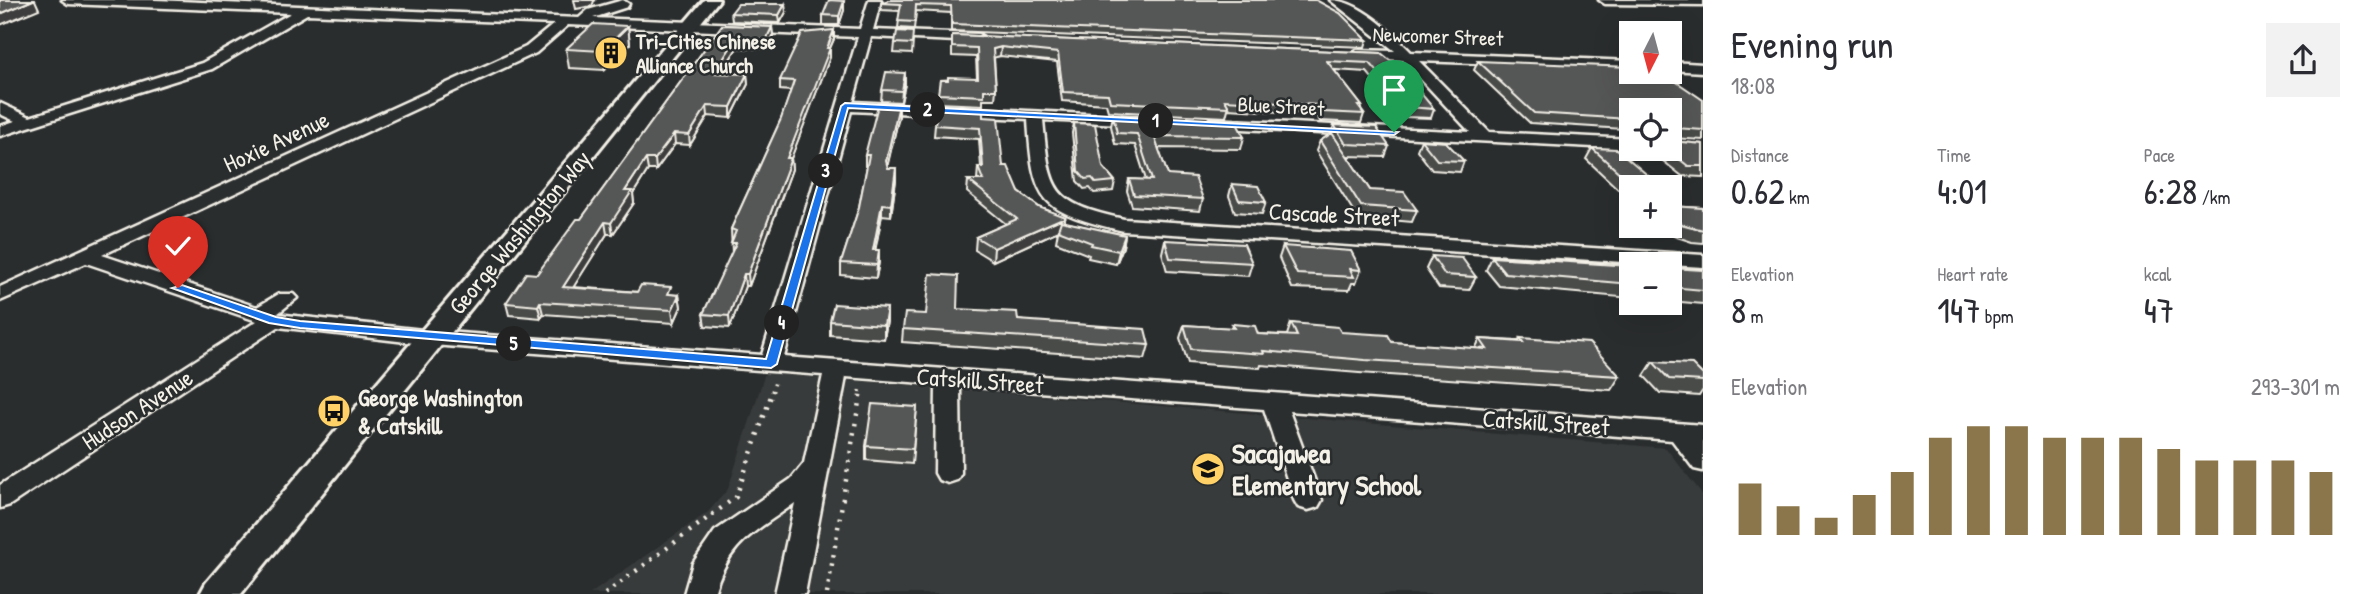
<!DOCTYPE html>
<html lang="en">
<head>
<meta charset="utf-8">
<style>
	body { margin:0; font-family:"Patrick Hand",sans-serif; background:#f2f2f3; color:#2b2b33; height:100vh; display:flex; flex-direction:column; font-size:26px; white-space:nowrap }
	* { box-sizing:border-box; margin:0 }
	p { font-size:23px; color:#7c7c81 }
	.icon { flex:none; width:38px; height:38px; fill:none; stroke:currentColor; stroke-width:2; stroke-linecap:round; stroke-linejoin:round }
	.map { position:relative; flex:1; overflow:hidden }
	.panel { display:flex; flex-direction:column; background:#fff; width:665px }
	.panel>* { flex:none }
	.needle { width:46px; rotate:186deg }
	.buttons { position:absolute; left:1619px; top:21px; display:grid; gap:14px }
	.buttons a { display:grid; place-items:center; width:63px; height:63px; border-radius:0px; background:#fff; box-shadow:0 7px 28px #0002; font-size:35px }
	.pin { position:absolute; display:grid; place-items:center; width:60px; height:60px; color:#fff; margin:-72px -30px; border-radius:50% 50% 50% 0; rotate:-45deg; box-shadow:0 0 7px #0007 }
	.pin .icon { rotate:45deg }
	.km { position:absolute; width:35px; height:35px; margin:-18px; border-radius:50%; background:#222; color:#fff; font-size:19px; line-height:35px; text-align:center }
	.round { display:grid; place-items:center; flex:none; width:74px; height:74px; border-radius:0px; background:#f2f2f3 }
	.summary { display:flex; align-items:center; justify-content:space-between; height:119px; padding:0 28px }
	h1 { font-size:38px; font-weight:600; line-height:52px }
	.metrics { display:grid; grid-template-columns:repeat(3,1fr); gap:10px; height:119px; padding:7px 28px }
	.metrics div { display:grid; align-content:center }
	.metrics b { font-size:35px; font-weight:600 }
	.metrics small { font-size:19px; font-weight:400 }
	.metrics p { font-size:19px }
	.chart { height:196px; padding:14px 28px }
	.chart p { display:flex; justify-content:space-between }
	.chart svg { width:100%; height:126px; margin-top:7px; stroke:#8a764a; stroke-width:6 }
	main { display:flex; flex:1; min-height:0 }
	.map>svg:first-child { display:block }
	.built { fill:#373a3a }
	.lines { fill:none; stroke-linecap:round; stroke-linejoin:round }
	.minor-casing { stroke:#f4f1e8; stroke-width:5 }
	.major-casing { stroke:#f4f1e8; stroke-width:6 }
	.path-far1 { stroke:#f4f1e8; stroke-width:3.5; stroke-dasharray:2 5; stroke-linecap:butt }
	.path { stroke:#f4f1e8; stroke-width:4.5; stroke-dasharray:2.5 7; stroke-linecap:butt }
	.minor { fill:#2a2d2e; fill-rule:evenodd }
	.major { fill:#2a2d2e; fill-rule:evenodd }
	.wall { fill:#494b4a; stroke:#f4f1e8; stroke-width:2 }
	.shaded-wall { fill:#3c3d3c; stroke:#f4f1e8; stroke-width:2 }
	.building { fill:#555756; stroke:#f4f1e8; stroke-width:2 }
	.route { fill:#1a73e8; stroke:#fff; stroke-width:2 }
	.labels { text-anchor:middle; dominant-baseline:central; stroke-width:5; stroke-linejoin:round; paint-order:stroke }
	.far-street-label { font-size:21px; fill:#f4f1e8; stroke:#2a2d2e }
	.far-poi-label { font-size:21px; font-weight:bold; fill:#f4f1e8; stroke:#2a2d2e; text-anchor:start }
	.street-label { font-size:24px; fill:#f4f1e8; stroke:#2a2d2e }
	.poi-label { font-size:24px; font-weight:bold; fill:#f4f1e8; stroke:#2a2d2e; text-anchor:start }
	.near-poi-label { font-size:28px; font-weight:bold; fill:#f4f1e8; stroke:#2a2d2e; text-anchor:start }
</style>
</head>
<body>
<main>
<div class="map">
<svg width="1703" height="594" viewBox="0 0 1703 594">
	<rect width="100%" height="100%" fill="#2a2d2e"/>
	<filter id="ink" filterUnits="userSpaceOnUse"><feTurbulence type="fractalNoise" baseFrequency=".0143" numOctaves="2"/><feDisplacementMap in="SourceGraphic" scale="14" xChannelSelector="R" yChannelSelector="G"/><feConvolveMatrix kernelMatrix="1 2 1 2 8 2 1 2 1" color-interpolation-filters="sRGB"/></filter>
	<g filter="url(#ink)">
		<path class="built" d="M765 373 1666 448 1703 495V594H590L708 512 728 489Z"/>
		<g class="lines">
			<defs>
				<path id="minor" d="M62 0H155L579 18 588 10 623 0 629 4 627 7 593 18 860 29 869 0H881L873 30 978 34 985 38 978 42 871 37 853 102 1146 117 1148 120 1140 125 1043 120C1050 191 1050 203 1124 219L1703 255V267L1124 231C1040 211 1033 204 1028 119L851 111 784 357 1703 425V471L1694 469 1672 440 1289 411 1322 500 1318 507 1308 510 1298 507 1294 500 1264 409 960 386 961 473 957 480 948 483 939 480 935 473 936 384 846 377 805 594H775L795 503C753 534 729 541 714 594H684L693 563 715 531 791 479 804 463 823 375 432 345 278 327 10 505 0 508V485L257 321 86 263 0 301V287L526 47 554 24 307 14 212 69 0 136V126L15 121 0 114V103L30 117 202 63 291 13 68 4ZM568 25 858 37 762 355 432 331 277 314 297 298 293 294H279L257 307 102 255 536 53Z
					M1330 0C1359 0 1391 32 1411 52L1631 61V69L1419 61 1489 132 1631 139 1632 149 1204 127 1202 124 1210 119 1470 132 1403 60 1352 57 1350 54 1357 50 1395 51Z
					M1599 0H1703V5L1605 4Z
					M1670 62 1703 64V72L1670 70Z"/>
				<path id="major" d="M704 0H719L241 594H200L206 583Z"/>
			</defs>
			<use href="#minor" class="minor-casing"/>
			<use href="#major" class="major-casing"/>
			<path class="path-far1" d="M772 392 775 382
				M860 392 861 387"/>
			<path class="path" d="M605 594 736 497 773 390
				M827 594 861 390"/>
			<use href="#minor" class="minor"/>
			<use href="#major" class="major"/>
		</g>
		<path class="wall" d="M889 0 1367 40 1365 47 951 31V13L916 11 914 29 898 28 900 11 881 10V3Z
			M844 1V10L839 25H823V15Z
			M786 12 780 23 732 21 731 13Z
			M722 25 772 27 773 36 766 49 737 48 721 73 747 74 748 84 731 118 708 116 690 145 675 144 656 170H648L633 194 634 203 613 234H607L573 287 679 295 681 307 674 323 543 314 541 318 509 315 506 303 537 274 581 219Z
			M628 26 630 44 605 70 569 68 566 49Z
			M834 30V39L830 48V57L791 158 792 169 749 286H745L730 328 705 326 703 314 732 253 731 229 781 119 791 91 780 90V80Z
			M952 35 1381 53 1434 109 1431 118 1405 117 1367 72 1334 70 1362 106 1361 110 1364 114 1361 123 1320 121 1315 114 1228 109 1226 117 1108 111 1106 104 1062 101 1057 62 1000 56 994 57 996 90 995 99H983V105L938 103 940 80 977 78 976 57 952 56Z
			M913 41 912 54 894 53 895 43Z
			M1478 61 1703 100V140L1672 138 1670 141 1703 144V177L1682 176 1648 149H1670L1631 110V135L1624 129 1530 123 1474 70Z
			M905 73V84L901 102 881 101 882 90Z
			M1113 115 1244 137 1241 149 1158 148 1168 175 1203 199 1200 211 1132 206 1127 191 1129 179 1146 180 1135 145 1115 144 1111 126Z
			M899 116 887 166 896 180 891 216 882 215 875 250 879 262 876 278 841 275V263L859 207 867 166H865V155Z
			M983 117 1003 166 1019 192 1039 207 1065 217 1064 222 1125 235 1123 247 1116 264 1088 258 1089 255 1056 242 1058 231 993 261 975 250 976 237 1006 224 967 192 968 180H977L978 167H981L979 139 934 136 935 125Z
			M1074 123 1103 167 1115 181 1113 191 1094 193 1090 188 1084 189 1077 181 1072 133Z
			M1334 125 1389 146 1385 157 1347 156 1370 190 1417 210 1412 222 1357 217 1316 151 1320 141 1331 134Z
			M1421 140 1464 161 1460 172 1432 170 1417 150Z
			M1592 148 1652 179 1647 187H1631V190L1618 189 1586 159Z
			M1232 184 1266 202 1262 214 1235 212 1229 196Z
			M1670 206 1703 208V243L1692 242 1674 236 1663 226H1670Z
			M1165 240 1252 263 1248 276 1167 271 1162 253Z
			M1283 246 1361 270 1356 283H1352L1349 290 1292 288 1279 258Z
			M1432 256 1476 277 1469 290 1439 288 1426 269Z
			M1492 257 1631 266V298L1499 286 1486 270Z
			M1670 268 1703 270V304L1670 301Z
			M887 308V321L884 339 830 335V321Z
			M926 314 1018 320 1149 345 1145 359 902 342 903 329Z
			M1291 323 1392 342 1475 349 1480 339 1518 341 1520 338 1620 376 1611 390 1359 373 1261 365 1260 368 1188 363 1180 338 1184 325 1231 328 1232 324 1258 334 1287 335Z
			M1653 362 1703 375V390L1699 396 1660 393 1644 376Z
			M917 407 912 464 866 460V446Z"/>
		<path class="shaded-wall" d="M33 0H35L39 9 0 25V14Z
			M574 0H596L594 1 592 6 576 9Z
			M844 1V10L839 25V16Z
			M785 4 786 12 780 23 779 15Z
			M628 26 630 44 605 70 602 51Z
			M772 27 773 36 766 49V40Z
			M834 30V39L830 48V57L787 169V158Z
			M736 39 737 48 715 82 714 73Z
			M1001 47 1000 56 993 58V49Z
			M905 73V84L901 102 902 91Z
			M747 74 748 84 731 118V107Z
			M899 105V116L886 172V161Z
			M707 106 708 116 690 145 689 135Z
			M674 134 675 144 656 170 655 159Z
			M791 158 792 169 749 286 748 274Z
			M646 159 648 170 633 194 634 203 613 234 611 223 625 191Z
			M896 168V180L891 216V205Z
			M882 204V215L873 262V250Z
			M1065 217 1063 229 1058 230V231L993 261 994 248Z
			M605 222 607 234 566 299 563 287Z
			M1125 235 1123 247 1116 264 1119 251Z
			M879 250V262L876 278 877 265Z
			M744 274 745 286 730 328 729 316Z
			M679 295 681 307 674 323 672 310Z
			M540 302 543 314 541 318 538 306Z
			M887 308V321L884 339V325Z"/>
		<path class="building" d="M0 0H33L0 14Z
			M829 0 844 1 839 16 823 15Z
			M889 0H1316L1340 13 1367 40 952 24 951 6 916 5 915 22 898 21 901 4 881 3Z
			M738 4H785L779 15 731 13Z
			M593 24 628 26 602 51 566 49Z
			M722 25 772 27 766 40 736 39 734 42 714 73 747 74 731 107 707 106 689 135 674 134 655 159H646L625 191H632L611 223 605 222 563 287 637 292 641 285 671 287 668 294 679 295 672 310 540 302 538 306 506 303 526 273 537 274 577 219H581Z
			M834 30 827 48H830L787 158H791L748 274H744L729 316 703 314 736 243H731L736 231 731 229 781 119 794 81 780 80 802 33Z
			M897 31 913 32 912 44 895 43Z
			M952 35 1381 53 1400 68 1434 109 1408 107 1370 63 1327 61 1362 106H1358L1364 114 1323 112 1318 105 1225 100 1229 107 1110 102 1108 94 1063 92 1058 53 1001 47 993 49 996 90H984V96L938 94 940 80H948V77L978 78 977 48 952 47Z
			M1478 61 1631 67V72H1662L1703 100V130L1676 128 1673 136 1670 138V110H1631V120L1629 119 1534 113Z
			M886 72 905 73 902 91 882 90Z
			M878 105H899L886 161 888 168H896L891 205 882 204 873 250H879L877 265 841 263 859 207 869 155H865Z
			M937 107 983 109V117L998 118 1003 166H1008L1019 192 1039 207 1065 217 994 248 976 237 1017 219 968 180H983L978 167H983L980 128 935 125Z
			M1113 115 1236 121 1244 137 1154 136 1168 175 1195 177 1203 199 1134 195 1129 179 1152 180 1137 134 1117 133Z
			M1074 123 1095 124 1103 167 1115 181 1096 183 1092 178 1085 179 1078 171Z
			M1334 125 1376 127 1389 146 1346 144Z
			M1332 133 1370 190 1404 192 1417 210 1361 206 1320 141Z
			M1421 140 1446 142 1464 161 1437 160Z
			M1670 141 1703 144V166H1688L1667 149H1670Z
			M1592 148 1617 149 1652 179 1624 177Z
			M1232 184 1258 186 1266 202 1239 200Z
			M1670 206 1703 208V230L1681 224 1670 214Z
			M1061 221 1125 235 1119 251 1091 245 1092 243 1058 230Z
			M1165 240 1244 244 1252 263 1170 258Z
			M1283 246 1351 251 1361 270 1350 269 1354 277 1297 274Z
			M1432 256 1462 258 1476 277 1445 275Z
			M1492 257 1631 266V284L1505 273Z
			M1670 268 1703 270V290L1670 287Z
			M930 274 958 276 957 309 1017 312 1018 320 1145 329 1149 345 903 329 905 313 926 314Z
			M834 304 887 308 884 325 830 321Z
			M1291 323 1338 327 1341 332 1388 335 1392 342 1487 349 1480 339 1523 342 1520 338 1589 343 1620 376 1365 360 1263 351 1264 354 1191 349 1184 325 1234 328 1232 324 1255 326 1258 334 1297 336Z
			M1653 362 1692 364 1703 375V381L1669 379Z
			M872 404 917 407 913 449 866 446Z"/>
	</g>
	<path class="route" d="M845 103 1398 132 1394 135 848 108 777 364 771 368 300 328 269 323 172 288 182 285 276 317 300 321 766 359 841 106Z"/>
	<defs>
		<symbol id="building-disc" viewBox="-11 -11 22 22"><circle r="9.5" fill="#ffd166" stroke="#2a2d2e"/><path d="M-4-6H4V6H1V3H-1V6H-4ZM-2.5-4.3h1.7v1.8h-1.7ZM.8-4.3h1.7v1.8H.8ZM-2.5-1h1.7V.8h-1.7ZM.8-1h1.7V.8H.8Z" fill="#111"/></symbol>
		<symbol id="bus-disc" viewBox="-11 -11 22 22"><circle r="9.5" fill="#ffd166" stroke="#2a2d2e"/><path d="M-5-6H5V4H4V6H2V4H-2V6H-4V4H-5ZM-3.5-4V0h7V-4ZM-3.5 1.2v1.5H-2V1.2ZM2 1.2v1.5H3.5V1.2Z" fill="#111"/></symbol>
		<symbol id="school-disc" viewBox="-11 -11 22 22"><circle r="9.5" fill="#ffd166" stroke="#2a2d2e"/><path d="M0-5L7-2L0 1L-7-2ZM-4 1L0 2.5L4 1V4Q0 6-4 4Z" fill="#111"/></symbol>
	</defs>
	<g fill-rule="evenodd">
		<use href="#building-disc" x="592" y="34" width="38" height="38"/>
		<use href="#bus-disc" x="315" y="392" width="38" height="38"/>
		<use href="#school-disc" x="1189" y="450" width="38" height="38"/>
	</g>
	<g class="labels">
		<g class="far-street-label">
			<text transform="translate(1438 36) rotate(2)">Newcomer Street</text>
			<text transform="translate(1281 106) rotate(3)">Blue Street</text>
		</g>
		<g class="far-poi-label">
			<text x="636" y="41">Tri-Cities Chinese<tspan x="636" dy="24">Alliance Church</tspan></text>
		</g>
		<g class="street-label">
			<text transform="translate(276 141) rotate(-25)">Hoxie Avenue</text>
			<text transform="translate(1334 214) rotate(3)">Cascade Street</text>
			<text transform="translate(519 232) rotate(-50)">George Washington Way</text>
			<text transform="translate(980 380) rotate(4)">Catskill Street</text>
			<text transform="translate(137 409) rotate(-33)">Hudson Avenue</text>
			<text transform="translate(1546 422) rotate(4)">Catskill Street</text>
		</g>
		<g class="poi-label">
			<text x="358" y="397">George Washington<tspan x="358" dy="28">&amp; Catskill</tspan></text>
		</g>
		<g class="near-poi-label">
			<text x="1232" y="453">Sacajawea<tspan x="1232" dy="32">Elementary School</tspan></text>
		</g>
	</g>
</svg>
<div class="buttons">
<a><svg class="needle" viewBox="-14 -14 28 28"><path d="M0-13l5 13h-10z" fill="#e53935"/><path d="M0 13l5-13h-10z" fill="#7c7c81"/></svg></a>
<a><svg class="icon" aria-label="locate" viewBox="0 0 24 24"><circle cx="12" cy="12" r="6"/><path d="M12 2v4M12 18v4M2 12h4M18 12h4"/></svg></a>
<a>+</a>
<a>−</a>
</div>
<div class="pin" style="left:1394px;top:132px;background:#1e9e55"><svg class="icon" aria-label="arrive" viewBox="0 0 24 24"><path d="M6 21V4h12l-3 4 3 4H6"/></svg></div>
<div class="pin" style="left:178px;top:288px;background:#d93025"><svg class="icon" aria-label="check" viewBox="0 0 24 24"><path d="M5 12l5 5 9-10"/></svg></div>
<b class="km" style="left:1156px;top:121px">1</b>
<b class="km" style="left:928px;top:110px">2</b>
<b class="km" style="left:826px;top:171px">3</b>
<b class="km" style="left:782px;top:323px">4</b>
<b class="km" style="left:514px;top:344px">5</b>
</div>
<section class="panel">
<div class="summary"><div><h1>Evening run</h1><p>18:08</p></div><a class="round"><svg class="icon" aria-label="share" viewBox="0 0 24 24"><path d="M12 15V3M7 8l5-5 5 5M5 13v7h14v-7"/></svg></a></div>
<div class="metrics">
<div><p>Distance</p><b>0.62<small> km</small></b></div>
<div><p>Time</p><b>4:01</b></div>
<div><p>Pace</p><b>6:28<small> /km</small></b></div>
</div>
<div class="metrics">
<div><p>Elevation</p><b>8<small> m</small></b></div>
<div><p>Heart rate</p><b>147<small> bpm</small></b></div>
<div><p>kcal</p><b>47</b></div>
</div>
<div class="chart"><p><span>Elevation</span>293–301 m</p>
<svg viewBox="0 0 160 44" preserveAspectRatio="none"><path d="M5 44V26M15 44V34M25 44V38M35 44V30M45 44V22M55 44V10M65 44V6M75 44V6M85 44V10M95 44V10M105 44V10M115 44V14M125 44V18M135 44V18M145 44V18M155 44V22"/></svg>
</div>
</section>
</main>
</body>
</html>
